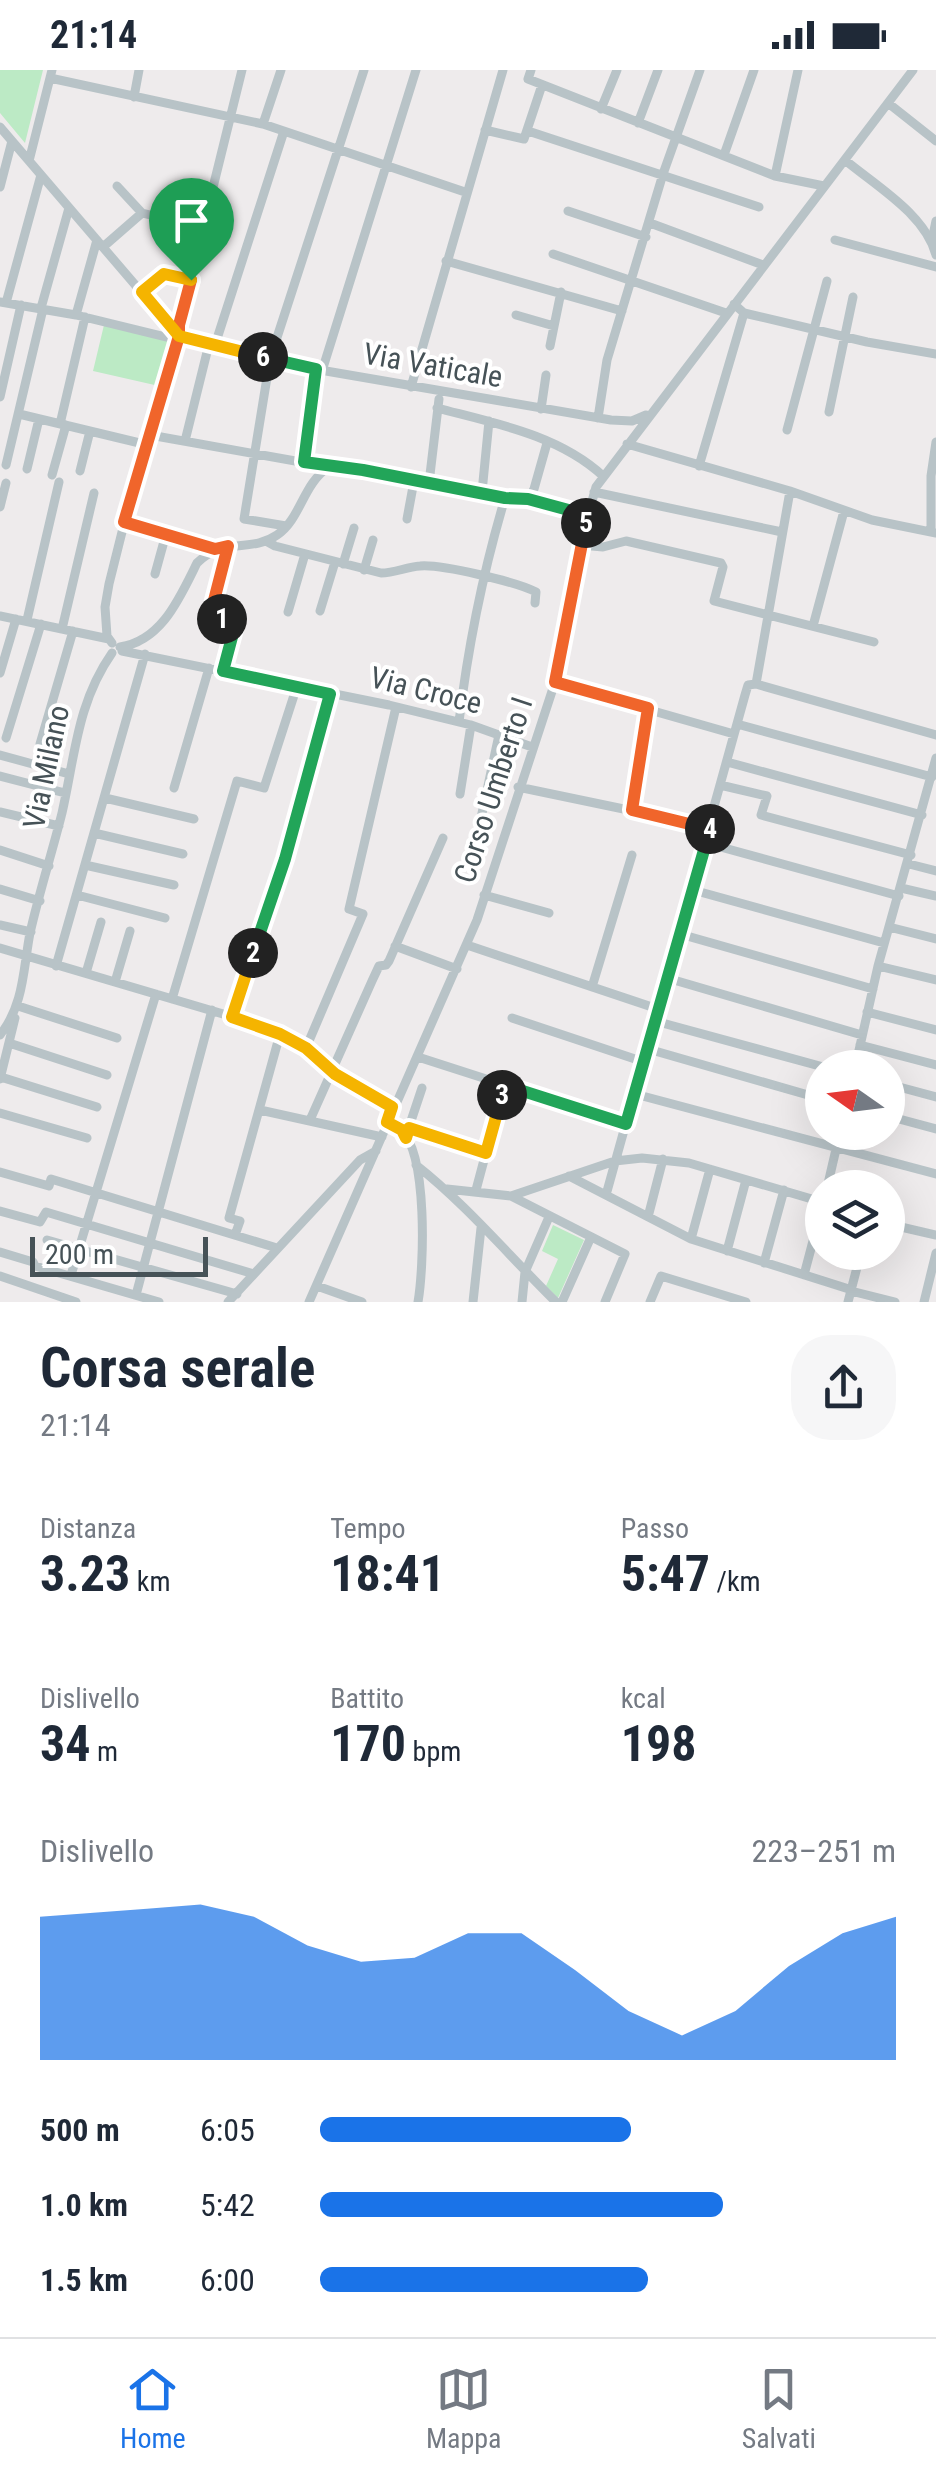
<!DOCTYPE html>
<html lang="it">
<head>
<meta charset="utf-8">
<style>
	body { margin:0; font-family:"Roboto Condensed",sans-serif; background:#f6f6f7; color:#1f2937; height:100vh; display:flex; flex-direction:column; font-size:38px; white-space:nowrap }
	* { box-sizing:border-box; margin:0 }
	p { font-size:32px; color:#747a83 }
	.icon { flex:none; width:55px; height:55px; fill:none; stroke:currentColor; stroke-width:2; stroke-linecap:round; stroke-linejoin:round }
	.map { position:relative; height:1232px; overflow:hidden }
	.panel { display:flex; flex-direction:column; background:#fff; flex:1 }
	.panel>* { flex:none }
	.needle { width:65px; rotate:284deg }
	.fabs { position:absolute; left:805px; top:980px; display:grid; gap:20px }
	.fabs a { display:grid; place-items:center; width:100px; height:100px; border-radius:50%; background:#fff; box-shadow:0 10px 40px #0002; font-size:50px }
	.scale { position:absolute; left:30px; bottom:25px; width:178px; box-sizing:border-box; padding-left:10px; border:5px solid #465257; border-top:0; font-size:28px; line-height:35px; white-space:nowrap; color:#465257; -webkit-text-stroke:8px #fff; paint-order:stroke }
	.pin { position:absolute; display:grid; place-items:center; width:85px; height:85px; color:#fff; margin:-102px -42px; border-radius:50% 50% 50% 0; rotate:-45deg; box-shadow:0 0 10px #0007 }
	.pin .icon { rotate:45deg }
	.km { position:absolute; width:50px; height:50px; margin:-25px; border-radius:50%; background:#222; color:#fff; font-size:28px; line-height:50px; text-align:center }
	.round { display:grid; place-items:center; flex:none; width:105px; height:105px; border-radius:40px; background:#f6f6f7 }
	.overview { display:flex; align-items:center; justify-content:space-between; height:170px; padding:0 40px }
	h1 { font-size:55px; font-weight:700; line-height:75px }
	.figures { display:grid; grid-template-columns:repeat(3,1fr); gap:15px; height:170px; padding:10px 40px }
	.figures div { display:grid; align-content:center }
	.figures b { font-size:50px; font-weight:700 }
	.figures small { font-size:28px; font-weight:400 }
	.figures p { font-size:28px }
	.chart { height:280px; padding:20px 40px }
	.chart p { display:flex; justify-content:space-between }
	.chart svg { width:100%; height:180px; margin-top:10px; fill:#1a73e8; opacity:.7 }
	ul { padding:0 40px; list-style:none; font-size:32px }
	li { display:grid; grid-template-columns:160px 120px 1fr; align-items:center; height:75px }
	li i { height:25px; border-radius:12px; background:#1a73e8 }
	.status { display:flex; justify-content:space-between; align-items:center; height:70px; padding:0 50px; background:#fff; direction:ltr }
	.status svg { height:28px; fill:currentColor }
	.tab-bar { display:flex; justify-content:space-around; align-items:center; height:140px; border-top:2px solid #e0e1e3; background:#fff; font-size:28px; color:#747a83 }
	.tab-bar a { display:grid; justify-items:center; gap:5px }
	.tab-bar .on { color:#1a73e8 }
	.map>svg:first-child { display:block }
	.green { fill:#bceac5 }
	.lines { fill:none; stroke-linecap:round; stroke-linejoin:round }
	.minor { stroke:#b8c3c7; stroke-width:9 }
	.split-1-casing { stroke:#fff; stroke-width:20 }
	.split-2-casing { stroke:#fff; stroke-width:20 }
	.split-3-casing { stroke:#fff; stroke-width:20 }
	.split-4-casing { stroke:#fff; stroke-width:20 }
	.split-5-casing { stroke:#fff; stroke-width:20 }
	.split-6-casing { stroke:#fff; stroke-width:20 }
	.split-7-casing { stroke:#fff; stroke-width:20 }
	.split-1 { stroke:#f0652b; stroke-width:12 }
	.split-2 { stroke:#22a559; stroke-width:12 }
	.split-3 { stroke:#f5b400; stroke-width:12 }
	.split-4 { stroke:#22a559; stroke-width:12 }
	.split-5 { stroke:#f0652b; stroke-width:12 }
	.split-6 { stroke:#22a559; stroke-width:12 }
	.split-7 { stroke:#f5b400; stroke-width:12 }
	.labels { text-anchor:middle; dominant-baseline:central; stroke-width:8; stroke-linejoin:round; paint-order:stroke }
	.street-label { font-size:30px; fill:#465257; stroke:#fff }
</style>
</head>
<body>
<div class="status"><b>21:14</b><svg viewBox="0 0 49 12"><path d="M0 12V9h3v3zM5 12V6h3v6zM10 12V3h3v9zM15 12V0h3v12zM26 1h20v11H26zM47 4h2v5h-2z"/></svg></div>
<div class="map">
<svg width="936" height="1232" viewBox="0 0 936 1232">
	<rect width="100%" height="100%" fill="#eeebec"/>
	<path class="green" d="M0 0H43L25 73 0 43Z
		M104 255 169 271 159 316 93 301Z
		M553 1155 584 1170 558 1228 546 1216 558 1189 542 1181Z"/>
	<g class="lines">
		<path class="minor" d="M531 0 528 9 775 106 824 116
			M50 8 263 54 465 122
			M134 27 139 0
			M888 33 936 71
			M601 39 617 0
			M638 53 658 0
			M263 54 281 0
			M0 57 179 266 291 295 611 350 632 351 646 345
			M485 60 524 69 542 15
			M528 61 759 137
			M724 85 754 0
			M845 90C876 116 925 144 936 185
			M29 91 52 0
			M775 106 798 0
			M117 116 142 143 204 158
			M0 117 12 71
			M568 141 646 167
			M650 153 763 195
			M835 170 936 197
			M932 170 936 151
			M103 177 142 143
			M553 184 726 243
			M446 191 622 241
			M141 222 164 204 191 210
			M0 232 76 245 166 267 179 266
			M6 233 41 105
			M734 234 744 243 867 272 936 284
			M41 238 69 138
			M76 245 97 170
			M516 245 554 256
			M215 275 284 61
			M550 276 561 222
			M322 301 416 0
			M411 317 503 0
			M0 327 21 235
			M437 338C494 353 559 365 603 406
			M541 339 546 305
			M829 342 853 227
			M19 344 148 375
			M598 348 607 290 663 104 700 0
			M60 354 85 247
			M787 360 827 211
			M150 365 329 397
			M185 371 209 274
			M627 374 790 421 872 450 936 463
			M304 392 317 299
			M6 395 43 239
			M699 396 744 243
			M27 399 39 349
			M80 401 90 361
			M52 405 66 355
			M429 413 439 329
			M482 422 489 351
			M594 422 782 462
			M528 429 534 419 547 373
			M0 437 6 413
			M407 449 414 411
			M124 452 215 479
			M286 456 244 449 270 289 364 0
			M931 462V406L936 372
			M266 471 275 476 381 503C395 503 406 497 420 496 441 494 517 512 536 522L535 533
			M581 475 603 477 626 471 721 493 723 497 714 531 874 572
			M343 494 354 458
			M364 500 373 470
			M155 504 166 464
			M320 541 335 492
			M288 542 305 484
			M0 546 109 569
			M27 550 59 412
			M813 556 844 441
			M62 559 94 423
			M112 573 107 566 105 537 109 514 130 430 179 266V255L242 0
			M120 577C162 571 180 527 197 493 223 467 251 483 277 465 301 449 303 413 329 397L363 400 505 428 528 429 587 445
			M122 581 389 635 471 655 532 677
			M223 601 236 552 210 546 228 476
			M0 603 16 549
			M555 613 734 664
			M756 614 936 665
			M459 652C468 576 483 502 505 428
			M737 654 932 707
			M6 668 41 554
			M40 674 73 561
			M0 685 69 704
			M727 692 922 745
			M0 706 65 723
			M720 715 767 726 761 745 911 785
			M518 717 710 757
			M174 718 209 598
			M460 724 471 655
			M105 728 194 749
			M632 740 648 638
			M0 742 59 756
			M479 757 499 665
			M94 763 183 784
			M706 773 899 826
			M0 780 49 796
			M909 794 936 801
			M85 795 174 815
			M901 818 936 826
			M0 819 40 831
			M693 820 884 873
			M77 825 165 848
			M484 825 549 843
			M0 855 31 862
			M889 857 936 869
			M680 864 873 919
			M467 875 658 939
			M395 876 457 899
			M0 878 267 957 306 978 335 1004 392 1037
			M56 896 145 584
			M878 896 936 910
			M86 903 101 852
			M667 908 862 965
			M115 912 130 861
			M592 917 632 785
			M172 929 237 711 264 718 297 616
			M18 936 117 968
			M867 942 936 960
			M232 947 285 789 330 625
			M512 948 644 992
			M655 951 827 998
			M0 965C24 935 23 900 30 863 39 823 52 783 62 743 75 686 77 633 112 583
			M9 973 107 1005
			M860 975 936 995
			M306 978 363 844 349 839 396 637
			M648 979 822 1029
			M418 987 626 1054
			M855 998 878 896 936 688
			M1 1007 97 1037
			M0 1009 15 948
			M888 1014 936 1027
			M635 1024 936 1104
			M260 1040 382 1067
			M0 1043 87 1068
			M888 1046 936 1059
			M310 1050 372 911 379 896 386 895 389 891 443 768
			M387 1052C390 1054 399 1057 401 1060 428 1084 424 1197 418 1232
			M409 1057 486 1083
			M408 1060 422 1018
			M416 1095C467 1135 510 1187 556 1232
			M0 1102 49 1116 51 1109 277 1178
			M569 1106 691 1169 852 1220
			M827 1118 840 1062
			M447 1119 511 1126 615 1091 642 1088 689 1093 822 1132
			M476 1120 504 1015
			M606 1125 745 625 748 615 756 614 790 421
			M511 1126 625 1184 605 1232
			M0 1141 40 1152 46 1142 254 1204
			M648 1147 663 1089
			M888 1154 936 1165
			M235 1165 240 1151 229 1148 280 964
			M691 1169 710 1099
			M47 1170 237 1224
			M727 1181 746 1110
			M0 1182 33 1192 35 1196 159 1232
			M764 1193 784 1120
			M71 1205 156 924
			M804 1205 822 1137
			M0 1206 76 1232
			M317 1216 362 1232
			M851 1221 895 1232
			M136 1225 212 940
			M228 1232 360 1090 376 1081
			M309 1232 477 850 557 606 585 456 596 417 913 0
			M473 1232 481 1158
			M522 1232 525 1202 549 1147
			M562 1232 591 1167
			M650 1232 661 1206 746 1232
			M848 1232 861 1182
			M924 1232 936 1183"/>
	</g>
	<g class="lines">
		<defs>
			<path id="split-1" d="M191 210 179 255V266L124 452 215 479 228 476 210 546 222 549"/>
			<path id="split-2" d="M222 549 236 552 223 601 330 624 285 789 253 883"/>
			<path id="split-3" d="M253 883 232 947 280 964 306 978 335 1004 392 1037 387 1052 402 1060 406 1068 409 1058 486 1083 502 1025"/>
			<path id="split-4" d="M502 1025 504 1015 626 1054 710 759"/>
			<path id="split-5" d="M586 453 555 612 648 638 632 740 710 759"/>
			<path id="split-6" d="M263 287 316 299 304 392 363 400 505 428 528 429 587 445 586 453"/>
			<path id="split-7" d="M191 210 164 204 142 222 179 266 263 287"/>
		</defs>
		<use href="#split-1" class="split-1-casing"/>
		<use href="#split-2" class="split-2-casing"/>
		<use href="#split-3" class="split-3-casing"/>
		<use href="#split-4" class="split-4-casing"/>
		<use href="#split-5" class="split-5-casing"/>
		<use href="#split-6" class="split-6-casing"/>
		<use href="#split-7" class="split-7-casing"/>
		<use href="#split-1" class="split-1"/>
		<use href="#split-2" class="split-2"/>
		<use href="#split-3" class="split-3"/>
		<use href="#split-4" class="split-4"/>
		<use href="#split-5" class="split-5"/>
		<use href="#split-6" class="split-6"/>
		<use href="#split-7" class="split-7"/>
	</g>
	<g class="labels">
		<g class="street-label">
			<text transform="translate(433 295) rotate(10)">Via Vaticale</text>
			<text transform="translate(426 620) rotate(14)">Via Croce</text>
			<text transform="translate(46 697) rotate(-78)">Via Milano</text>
			<text transform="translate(493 720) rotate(-72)">Corso Umberto I</text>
		</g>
	</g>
</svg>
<div class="fabs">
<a><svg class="needle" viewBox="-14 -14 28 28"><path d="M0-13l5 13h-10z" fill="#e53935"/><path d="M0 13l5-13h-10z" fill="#747a83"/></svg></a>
<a><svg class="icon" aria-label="layers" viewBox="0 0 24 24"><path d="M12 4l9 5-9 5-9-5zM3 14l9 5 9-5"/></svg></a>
</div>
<div class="scale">200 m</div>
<div class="pin" style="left:191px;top:210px;background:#1e9e55"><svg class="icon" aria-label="arrive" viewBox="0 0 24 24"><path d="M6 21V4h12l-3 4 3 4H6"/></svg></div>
<b class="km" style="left:222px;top:549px">1</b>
<b class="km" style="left:253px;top:883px">2</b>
<b class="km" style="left:502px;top:1025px">3</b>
<b class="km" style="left:710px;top:759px">4</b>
<b class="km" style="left:586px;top:453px">5</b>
<b class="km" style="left:263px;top:287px">6</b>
</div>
<section class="panel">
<div class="overview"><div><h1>Corsa serale</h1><p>21:14</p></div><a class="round"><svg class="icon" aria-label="share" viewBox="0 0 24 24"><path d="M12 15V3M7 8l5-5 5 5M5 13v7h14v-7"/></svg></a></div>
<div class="figures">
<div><p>Distanza</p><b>3.23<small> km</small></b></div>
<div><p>Tempo</p><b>18:41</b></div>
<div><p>Passo</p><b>5:47<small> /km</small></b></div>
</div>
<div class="figures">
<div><p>Dislivello</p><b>34<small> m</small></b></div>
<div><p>Battito</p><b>170<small> bpm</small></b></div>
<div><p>kcal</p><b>198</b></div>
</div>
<div class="chart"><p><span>Dislivello</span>223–251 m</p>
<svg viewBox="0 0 160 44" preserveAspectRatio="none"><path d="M0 44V9L10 8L20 7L30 6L40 9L50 16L60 20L70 19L80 13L90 13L100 22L110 32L120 38L130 32L140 21L150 13L160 9V44z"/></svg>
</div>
<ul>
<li><b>500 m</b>6:05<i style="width:54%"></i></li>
<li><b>1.0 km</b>5:42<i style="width:70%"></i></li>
<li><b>1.5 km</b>6:00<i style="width:57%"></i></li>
</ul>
</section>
<nav class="tab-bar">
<a class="on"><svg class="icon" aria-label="home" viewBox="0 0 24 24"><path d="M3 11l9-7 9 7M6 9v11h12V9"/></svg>Home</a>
<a><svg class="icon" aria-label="map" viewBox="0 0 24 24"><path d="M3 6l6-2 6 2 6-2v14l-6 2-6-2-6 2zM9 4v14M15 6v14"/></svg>Mappa</a>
<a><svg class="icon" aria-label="saved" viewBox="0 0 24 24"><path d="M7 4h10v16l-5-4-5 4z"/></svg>Salvati</a>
</nav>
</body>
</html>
